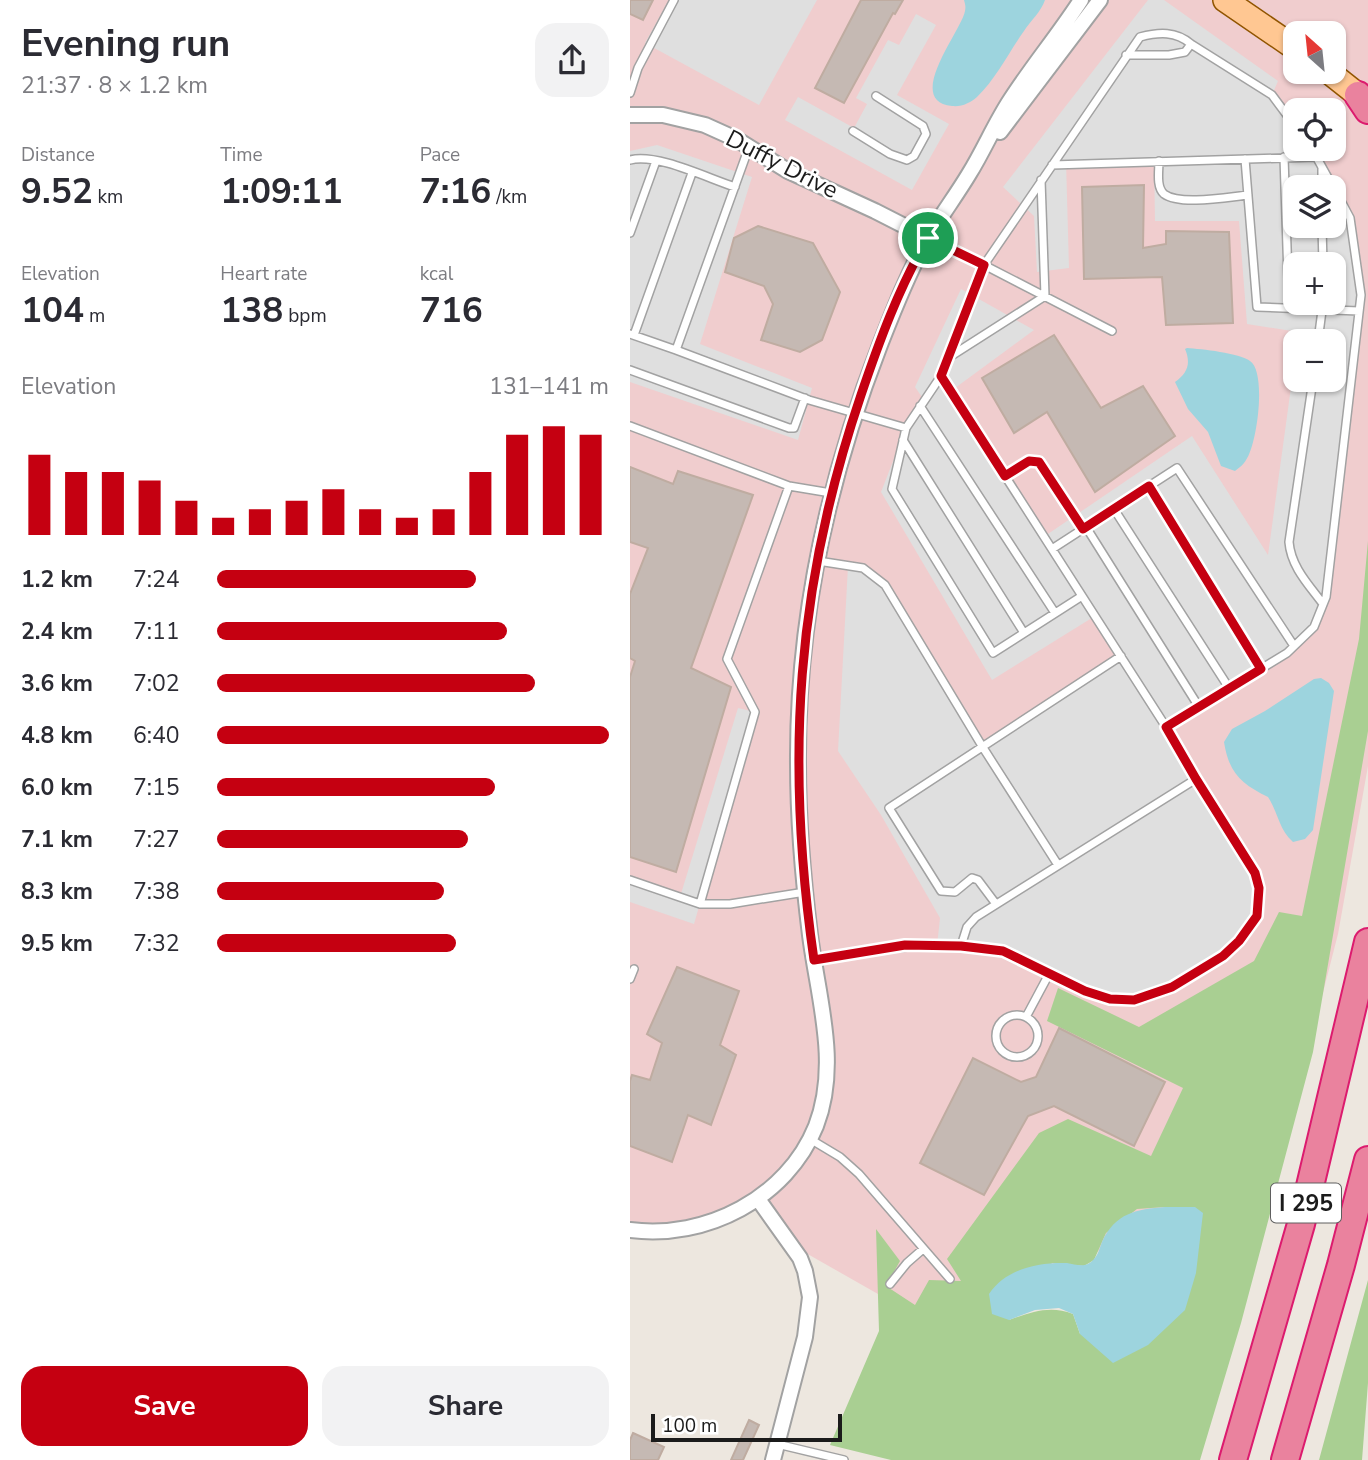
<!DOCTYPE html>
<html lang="en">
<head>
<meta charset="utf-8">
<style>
	body { margin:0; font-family:"Nunito Sans",sans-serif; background:#f2f2f3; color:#2b2b33; height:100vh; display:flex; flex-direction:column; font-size:26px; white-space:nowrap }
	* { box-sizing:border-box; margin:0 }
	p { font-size:23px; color:#7c7c81 }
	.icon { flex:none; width:38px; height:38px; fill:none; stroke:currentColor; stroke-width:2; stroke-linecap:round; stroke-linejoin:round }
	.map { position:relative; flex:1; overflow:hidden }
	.drawer { display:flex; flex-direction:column; background:#fff; width:630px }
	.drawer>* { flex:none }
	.needle { width:46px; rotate:333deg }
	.buttons { position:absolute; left:653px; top:21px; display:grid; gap:14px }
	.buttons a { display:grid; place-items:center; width:63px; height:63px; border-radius:14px; background:#fff; box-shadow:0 2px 5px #0004; font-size:35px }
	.scale { position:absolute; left:21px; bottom:18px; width:191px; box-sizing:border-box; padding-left:7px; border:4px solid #1b1b1b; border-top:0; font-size:19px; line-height:24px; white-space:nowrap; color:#1b1b1b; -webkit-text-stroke:5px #fff; paint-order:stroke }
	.pin { position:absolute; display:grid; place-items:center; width:60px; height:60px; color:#fff; margin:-30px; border:4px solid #fff; border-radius:50%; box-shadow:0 2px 7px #0007 }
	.round { display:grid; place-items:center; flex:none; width:74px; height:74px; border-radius:21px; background:#f2f2f3 }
	.head { display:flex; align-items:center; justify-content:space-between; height:119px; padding:0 21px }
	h1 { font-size:38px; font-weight:700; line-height:52px }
	.metrics { display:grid; grid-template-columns:repeat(3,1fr); gap:10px; height:119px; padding:7px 21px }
	.metrics div { display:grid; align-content:center }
	.metrics b { font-size:35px; font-weight:700 }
	.metrics small { font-size:19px; font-weight:400 }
	.metrics p { font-size:19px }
	.chart { height:196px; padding:14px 21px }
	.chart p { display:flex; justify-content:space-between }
	.chart svg { width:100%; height:126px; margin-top:7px; stroke:#c50011; stroke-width:6 }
	.primary-button { display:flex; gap:14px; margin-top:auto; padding:14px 21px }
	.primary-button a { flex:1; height:80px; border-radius:21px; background:#c50011; color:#fff; font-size:28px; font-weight:700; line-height:80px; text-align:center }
	.primary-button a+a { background:#f2f2f3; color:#2b2b33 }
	ul { padding:0 21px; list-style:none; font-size:23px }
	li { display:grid; grid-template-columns:112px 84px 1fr; align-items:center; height:52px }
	li i { height:18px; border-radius:9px; background:#c50011 }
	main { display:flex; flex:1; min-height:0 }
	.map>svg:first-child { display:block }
	.commercial { fill:#f0cdce; fill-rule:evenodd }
	.forest { fill:#a9cf92; fill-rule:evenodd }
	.parking { fill:#dfdfdf; fill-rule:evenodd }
	.water { fill:#9dd4de }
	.building { fill:#c5b9b3; stroke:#bfaca1; stroke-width:2 }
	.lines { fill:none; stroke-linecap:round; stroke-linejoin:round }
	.service-casing { stroke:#a2a2a2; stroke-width:10 }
	.minor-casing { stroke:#a2a2a2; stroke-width:18 }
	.primary-casing { stroke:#915500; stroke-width:26 }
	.motorway-casing { stroke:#dc1b6e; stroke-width:30 }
	.service { stroke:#fff; stroke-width:7 }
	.minor { stroke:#fff; stroke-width:14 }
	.primary { stroke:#ffc792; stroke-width:23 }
	.motorway { stroke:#ea829e; stroke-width:26 }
	.route-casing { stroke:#fff; stroke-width:14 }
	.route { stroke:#c50011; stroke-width:9 }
	.labels { text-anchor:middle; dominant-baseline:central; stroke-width:5; stroke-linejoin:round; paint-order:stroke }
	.shield { fill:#fff; stroke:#5f5f5f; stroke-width:2 }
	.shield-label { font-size:23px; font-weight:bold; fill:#1b1b1b }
	.street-label { font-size:24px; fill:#1b1b1b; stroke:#fff }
</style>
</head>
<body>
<main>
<section class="drawer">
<div class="head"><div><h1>Evening run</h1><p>21:37 · 8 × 1.2 km</p></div><a class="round"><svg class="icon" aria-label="share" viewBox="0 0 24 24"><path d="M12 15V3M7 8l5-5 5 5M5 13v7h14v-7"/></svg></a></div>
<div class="metrics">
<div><p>Distance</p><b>9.52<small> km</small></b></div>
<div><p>Time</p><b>1:09:11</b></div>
<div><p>Pace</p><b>7:16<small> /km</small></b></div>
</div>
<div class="metrics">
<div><p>Elevation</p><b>104<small> m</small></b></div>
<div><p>Heart rate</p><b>138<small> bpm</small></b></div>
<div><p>kcal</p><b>716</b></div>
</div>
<div class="chart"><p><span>Elevation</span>131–141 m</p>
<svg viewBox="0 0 160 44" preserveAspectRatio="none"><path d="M5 44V16M15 44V22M25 44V22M35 44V25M45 44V32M55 44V38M65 44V35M75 44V32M85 44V28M95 44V35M105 44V38M115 44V35M125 44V22M135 44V9M145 44V6M155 44V9"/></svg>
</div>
<ul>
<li><b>1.2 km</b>7:24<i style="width:66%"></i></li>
<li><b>2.4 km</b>7:11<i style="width:74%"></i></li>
<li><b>3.6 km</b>7:02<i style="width:81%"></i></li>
<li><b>4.8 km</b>6:40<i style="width:100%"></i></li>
<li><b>6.0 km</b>7:15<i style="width:71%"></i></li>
<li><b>7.1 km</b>7:27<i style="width:64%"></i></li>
<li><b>8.3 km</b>7:38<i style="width:58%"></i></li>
<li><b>9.5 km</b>7:32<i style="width:61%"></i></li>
</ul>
<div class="primary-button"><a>Save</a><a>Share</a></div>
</section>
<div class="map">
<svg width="738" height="1460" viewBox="0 0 738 1460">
	<rect width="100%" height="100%" fill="#ede7df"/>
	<path class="commercial" d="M0 0H738V766L708 934 646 1176 299 1323 160 1244 136 1193 89 1219 0 1230ZM665 33H704V72H665ZM665 110H704V149H665ZM665 187H704V226H665ZM665 264H704V303H665ZM665 341H704V380H665Z"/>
	<path class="forest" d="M738 541V731L683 1052 611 1323 570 1460H261L200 1445 249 1331 246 1229 270 1261 256 1286 285 1305 299 1280 331 1281 317 1259 409 1133 438 1119 521 1156 553 1088 417 1021 428 988 509 1027 624 961 649 912 672 916 729 639ZM535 1207H565L450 1334 443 1314C420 1305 402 1312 379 1320L422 1263 454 1266 464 1260 476 1233 507 1209Z
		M738 1280V1383L732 1460H689Z"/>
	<path class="parking" d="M39 0H187L129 105 15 43Z
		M518 0H534L648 81 642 95 665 126V149H682L703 187H665V226H704V188L720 218 731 295 696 597 684 627 657 653 537 727 625 873 627 916 609 941 542 987 504 1001 480 999 373 951H336L307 946 310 918 251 815 208 751 218 566 233 568 255 585 352 746 491 656 465 616 362 680 251 492 276 428 294 400 285 387 331 289 404 330 321 391 415 536 562 436 638 555 665 358V380H704V341H667L668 332 617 324 609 221H525L524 159 436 161 439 268 407 272 404 216 373 187ZM665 264H704V303H665Z
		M286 14 306 25 267 95 319 124 282 190 155 120 168 97 224 128 237 104 226 98 258 40 269 45Z
		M27 145 122 177 70 344 182 388 168 440 0 382V151Z
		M108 708 125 712 64 924 0 902V880L50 897Z"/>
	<path class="water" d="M334 0H415C411 12 401 20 394 31 379 52 366 79 347 97 340 103 332 107 322 106 273 101 332 30 335 11 336 6 335 4 334 0Z
		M557 348C571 349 610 353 620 361 637 372 627 445 616 460 614 464 609 468 605 471L591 466 578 432 558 409 545 382C558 373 561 363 555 349Z
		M691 678 699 683 704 691 683 830 675 839 663 842C649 830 648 812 638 797 612 784 599 774 594 742L602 729 635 711 684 679Z
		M535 1207H565L573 1213 566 1273 555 1310 518 1345 483 1363 450 1334 443 1314 429 1308 405 1310 379 1320 362 1314 359 1294C376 1269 408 1262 437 1263 444 1264 451 1267 458 1264 467 1259 469 1250 472 1242 485 1213 507 1209 535 1207Z"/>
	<path class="building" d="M0 0H23L13 20 0 14Z
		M231 0H273L265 14 263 13 214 103 185 88Z
		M514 185 513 248 536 244V231L599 232 603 323 536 325 532 277 454 279 452 187Z
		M128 226 183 243 210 292 192 340 170 352 131 340 143 304 134 286 95 272 104 238Z
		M424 335 471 408 513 386 545 436 465 492 417 412 384 433 352 378Z
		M0 467 43 484 48 471 123 495 61 668 101 687 46 872 0 857V677L5 661 0 658V594L18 548 0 542Z
		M47 967 109 991 90 1045 106 1055 81 1125 58 1115 42 1162 0 1146V1081L2 1075 20 1080 32 1043 17 1034Z
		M429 1028 535 1082 504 1146 424 1106 398 1116 354 1195 290 1163 343 1058 391 1082 406 1077Z
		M119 1420 129 1425 113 1460H101Z
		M3 1433 34 1447 28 1460H0V1440Z"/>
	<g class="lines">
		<defs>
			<path id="service" d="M496 55H539L555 52 561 44
				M0 93 8 68 44 0
				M223 131 260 154 277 160 284 156 296 134 293 126 246 96
				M119 147 46 350 179 400 276 428 311 376 354 265 510 37C529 32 546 31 561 44L642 95 665 126
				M682 149 703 187
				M654 157 659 308
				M615 159 627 307 729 311
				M0 160C27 153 77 178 105 187
				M529 161C529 171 526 187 534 194 550 206 598 197 618 195
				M422 165 686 157
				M692 168V187
				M692 226 693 264
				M0 233 26 161
				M298 238 354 265 482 331
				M0 334 46 350
				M4 335 62 173
				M688 341 693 303
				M318 358 415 296 411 180
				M0 370 159 428H164L175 398
				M683 380 659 542C661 567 679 585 693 604
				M290 406 425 613
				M0 426 159 486 97 659 125 712 70 904
				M276 428 262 489 363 653 452 596
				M273 440 394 633
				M375 476 399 461 409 462 453 529
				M159 486 201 493
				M519 486 631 669
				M484 509 599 688
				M456 527 569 707
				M422 549 547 468 664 646
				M188 561 233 568 255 585 352 746 428 865
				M536 727 657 653 684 627 696 597 731 295 720 218 704 188
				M0 880 70 904H100L175 892
				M366 904 348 880 342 878 325 892 311 891 259 808 491 656
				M331 946 337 927 346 917 566 779
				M184 960C240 951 291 941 348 948 357 949 366 949 375 952 417 965 455 1004 503 1000 535 998 616 948 627 916 633 896 627 876 617 860L566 779 536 727 311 376
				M0 979 4 969
				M366 1036a21 21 0 1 1 42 0a21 21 0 1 1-42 0Z
				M396 1017 419 974
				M180 1139 210 1157 229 1174 320 1279
				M260 1284 277 1263 293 1249
				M147 1444 214 1460"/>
			<path id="minor" d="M0 115H33L75 125 106 139 158 171 245 211 298 238
				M370 132 470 0
				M128 1199 170 1258 175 1271 180 1297 175 1337 143 1460
				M0 1230C76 1240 157 1198 186 1126 210 1064 188 998 180 935 173 879 168 821 168 764 167 620 198 479 250 345 263 312 276 278 293 247 306 222 324 199 339 174 354 150 365 123 381 99 403 65 429 34 451 0"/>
			<path id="primary" d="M595 0 665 48
				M699 72 728 95"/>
			<path id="motorway" d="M728 95 738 110
				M603 1460 671 1224 738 942
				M655 1460 711 1265 738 1160"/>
		</defs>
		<use href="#service" class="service-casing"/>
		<use href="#minor" class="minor-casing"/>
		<use href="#primary" class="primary-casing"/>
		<use href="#motorway" class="motorway-casing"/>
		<use href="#service" class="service"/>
		<use href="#minor" class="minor"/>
		<use href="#primary" class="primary"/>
		<use href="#motorway" class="motorway"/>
	</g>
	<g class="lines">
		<defs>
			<path id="route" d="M298 238 354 265 311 376 375 476 399 461 409 462 453 529 519 486 631 669 536 727 566 779 625 873 629 888 627 916 609 941 593 956 542 987 504 1000 480 999 455 991 373 951 331 946 275 945 184 960C155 760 166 586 231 395 249 342 269 287 298 238Z"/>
		</defs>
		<use href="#route" class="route-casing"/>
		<use href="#route" class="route"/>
	</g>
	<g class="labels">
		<rect class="shield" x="641" y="1183.5" width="70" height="39" rx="5"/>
		<g class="shield-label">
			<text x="676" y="1203">I 295</text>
		</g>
		<g class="street-label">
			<text transform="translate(152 164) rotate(27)">Duffy Drive</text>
		</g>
	</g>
</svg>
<div class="buttons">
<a><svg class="needle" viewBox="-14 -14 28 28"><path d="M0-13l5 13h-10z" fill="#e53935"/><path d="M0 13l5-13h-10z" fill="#7c7c81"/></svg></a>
<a><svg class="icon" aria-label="locate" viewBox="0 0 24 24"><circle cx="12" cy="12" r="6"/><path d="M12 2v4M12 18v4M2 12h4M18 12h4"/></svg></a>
<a><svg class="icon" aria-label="layers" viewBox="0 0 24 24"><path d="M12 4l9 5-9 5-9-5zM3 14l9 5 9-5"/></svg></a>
<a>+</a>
<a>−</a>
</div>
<div class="scale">100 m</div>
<div class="pin" style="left:298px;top:238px;background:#1e9e55"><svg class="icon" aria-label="arrive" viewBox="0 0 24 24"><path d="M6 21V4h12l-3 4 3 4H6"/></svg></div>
</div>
</main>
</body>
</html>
